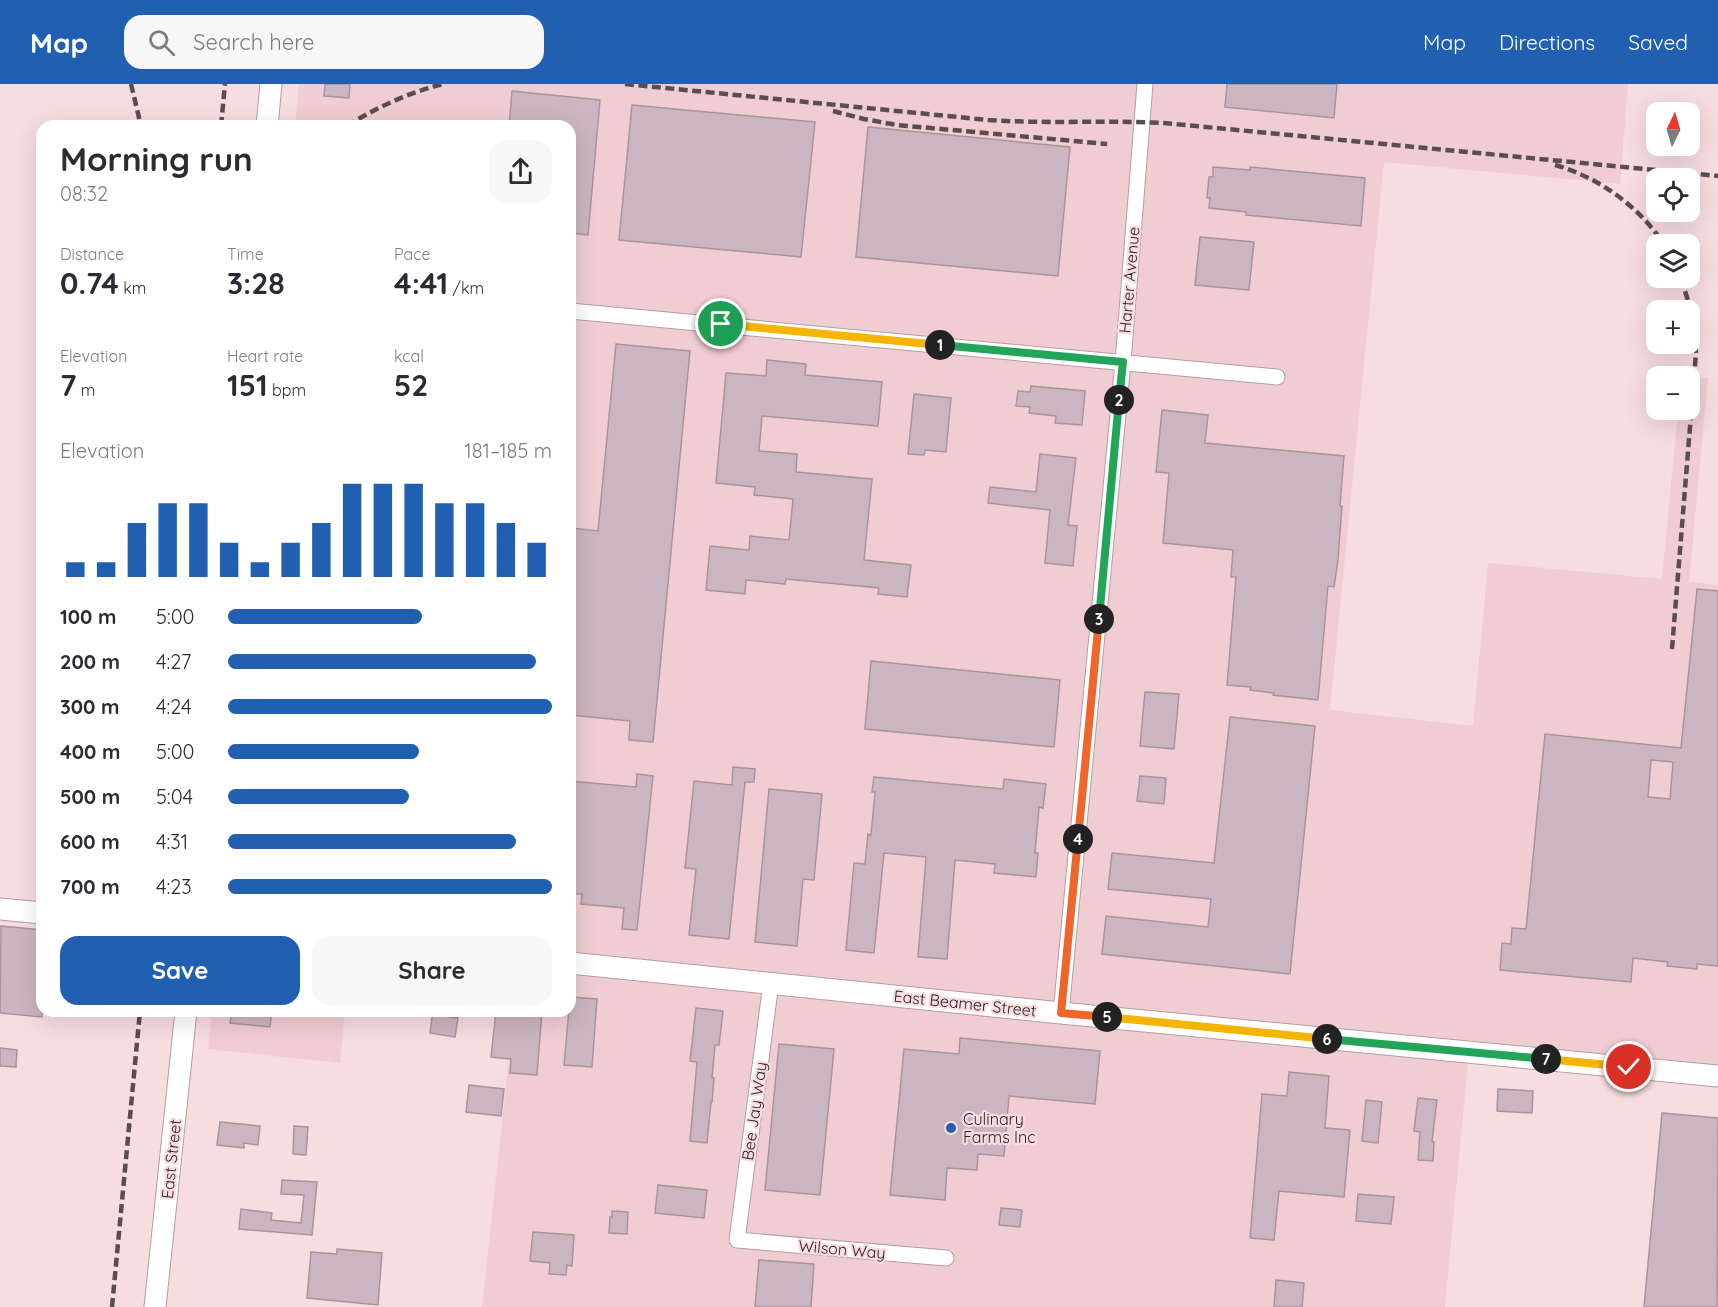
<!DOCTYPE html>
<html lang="en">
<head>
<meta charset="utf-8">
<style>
	body { margin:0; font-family:Quicksand,sans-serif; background:#f7f7f7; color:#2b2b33; height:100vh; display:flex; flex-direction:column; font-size:22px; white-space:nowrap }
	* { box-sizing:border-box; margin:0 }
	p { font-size:20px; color:#7c7c81 }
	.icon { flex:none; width:33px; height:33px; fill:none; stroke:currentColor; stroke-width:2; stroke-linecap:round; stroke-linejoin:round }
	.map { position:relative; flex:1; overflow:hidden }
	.panel { position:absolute; left:36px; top:36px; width:540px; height:897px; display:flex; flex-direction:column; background:#fff; border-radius:18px; box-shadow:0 6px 24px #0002 }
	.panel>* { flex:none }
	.needle { width:39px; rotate:5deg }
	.fabs { position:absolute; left:1646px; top:18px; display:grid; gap:12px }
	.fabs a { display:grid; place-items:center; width:54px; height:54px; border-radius:12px; background:#fff; box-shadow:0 6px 24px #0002; font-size:30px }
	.pin { position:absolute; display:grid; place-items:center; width:51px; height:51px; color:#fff; margin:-26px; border:3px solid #fff; border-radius:50%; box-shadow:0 2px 6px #0007 }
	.km { position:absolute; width:30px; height:30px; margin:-15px; border-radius:50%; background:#222; color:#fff; font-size:16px; line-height:30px; text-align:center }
	.round { display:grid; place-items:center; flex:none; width:63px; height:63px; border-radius:18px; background:#f7f7f7 }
	.summary { display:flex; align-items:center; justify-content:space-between; height:102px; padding:0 24px }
	h1 { font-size:33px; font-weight:700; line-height:45px }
	.stats { display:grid; grid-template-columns:repeat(3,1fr); gap:9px; height:102px; padding:6px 24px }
	.stats div { display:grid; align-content:center }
	.stats b { font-size:30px; font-weight:700 }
	.stats small { font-size:16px; font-weight:400 }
	.stats p { font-size:16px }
	.chart { height:168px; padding:12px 24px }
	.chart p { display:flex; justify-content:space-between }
	.chart svg { width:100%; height:108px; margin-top:6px; stroke:#2160b1; stroke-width:6 }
	.cta { display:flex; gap:12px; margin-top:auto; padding:12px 24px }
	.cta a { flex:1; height:69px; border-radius:18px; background:#2160b1; color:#fff; font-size:24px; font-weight:700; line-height:69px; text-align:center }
	.cta a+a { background:#f7f7f7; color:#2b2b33 }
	ul { padding:0 24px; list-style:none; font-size:20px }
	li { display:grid; grid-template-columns:96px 72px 1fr; align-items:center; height:45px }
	li i { height:15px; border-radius:8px; background:#2160b1 }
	header { display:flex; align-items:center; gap:36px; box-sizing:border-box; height:84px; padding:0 30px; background:#2160b1; color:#fff }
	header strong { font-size:28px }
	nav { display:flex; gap:33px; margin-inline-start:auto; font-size:21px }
	.search { width:420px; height:54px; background:#f7f7f7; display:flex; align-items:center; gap:15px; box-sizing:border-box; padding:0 21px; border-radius:18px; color:#7c7c81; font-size:22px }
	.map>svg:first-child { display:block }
	.built { fill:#f0cdd2 }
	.building { fill:#cbb5c0; stroke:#a9949e; stroke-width:1.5; fill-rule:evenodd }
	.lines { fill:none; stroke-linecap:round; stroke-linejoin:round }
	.street-casing { stroke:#b69da0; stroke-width:17 }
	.secondary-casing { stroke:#b69da0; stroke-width:23 }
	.street { stroke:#fff; stroke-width:15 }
	.secondary { stroke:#fff; stroke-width:21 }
	.rail { stroke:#5a4d4e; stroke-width:4.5; stroke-dasharray:9 4.5; stroke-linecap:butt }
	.split-1-casing { stroke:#fff; stroke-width:12 }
	.split-2-casing { stroke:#fff; stroke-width:12 }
	.split-3-casing { stroke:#fff; stroke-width:12 }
	.split-4-casing { stroke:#fff; stroke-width:12 }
	.split-5-casing { stroke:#fff; stroke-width:12 }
	.split-6-casing { stroke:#fff; stroke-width:12 }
	.split-7-casing { stroke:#fff; stroke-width:12 }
	.split-8-casing { stroke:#fff; stroke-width:12 }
	.split-1 { stroke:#f5b400; stroke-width:8 }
	.split-2 { stroke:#22a559; stroke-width:8 }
	.split-3 { stroke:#22a559; stroke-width:8 }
	.split-4 { stroke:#f0652b; stroke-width:8 }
	.split-5 { stroke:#f0652b; stroke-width:8 }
	.split-6 { stroke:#f5b400; stroke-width:8 }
	.split-7 { stroke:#22a559; stroke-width:8 }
	.split-8 { stroke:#f5b400; stroke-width:8 }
	.poi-dot { fill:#2160b1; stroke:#f7dce0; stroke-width:2 }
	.labels { text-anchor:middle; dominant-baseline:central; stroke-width:4.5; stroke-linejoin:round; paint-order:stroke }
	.street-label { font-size:16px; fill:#2e2425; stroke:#f7dce0 }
	.poi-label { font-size:16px; fill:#2e2425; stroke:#f7dce0; text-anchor:start }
</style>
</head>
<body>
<header>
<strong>Map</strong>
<div class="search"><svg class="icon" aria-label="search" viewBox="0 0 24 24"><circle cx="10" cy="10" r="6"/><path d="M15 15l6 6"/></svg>Search here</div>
<nav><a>Map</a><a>Directions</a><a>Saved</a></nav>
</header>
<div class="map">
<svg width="1718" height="1223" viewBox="0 0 1718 1223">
	<rect width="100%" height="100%" fill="#f7dce0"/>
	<path class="built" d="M299 0H1628L1620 100 1384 78 1330 626 1473 642 1488 479 1662 495 1678 326H1689V292H1681L1708 294 1689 498 1718 501V991L1469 967 1445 1223H482L514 927H570V42H295Z
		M212 927H345L340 979 208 965Z"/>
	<path class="building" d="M325 0H350L349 14 324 12Z
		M1227 0H1337L1334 34 1225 23Z
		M512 7 600 16 588 151 570 149V42H509Z
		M632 21 815 38 801 173 619 156Z
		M868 43 1070 63 1058 192 856 173Z
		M1213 83 1250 86V83L1365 94 1361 142 1246 131V128L1209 124 1210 114H1207L1209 93H1213Z
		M1200 153 1254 158 1249 206 1195 201Z
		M616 260 690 267 653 658 629 656 630 637 570 631V468L572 444 598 447Z
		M767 276 806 280 805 291 882 298 878 342 762 332 759 367 797 370 796 388 872 395 864 476 911 481 907 513 878 510 879 504 786 495 785 500 746 496 745 510 706 506 710 462 749 466 750 452 789 456 793 415 754 411 755 403 716 399 726 289 766 292Z
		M1031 302 1085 307 1082 341 1055 339 1056 332 1029 329 1030 323 1016 322 1018 307 1030 308Z
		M914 310 951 314 946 368 925 366 924 371 908 370Z
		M1162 326 1208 331 1205 359 1344 372 1340 422H1342L1338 476 1334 503 1328 502 1318 616 1273 611 1274 609 1250 606 1251 603 1227 601 1236 493H1231L1233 466 1163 459 1169 389 1156 388Z
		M1040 370 1076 374 1068 441 1077 442 1073 482 1045 479 1050 426 988 419 990 403 1036 408Z
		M1697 505 1718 507V882L1697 880V885L1667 882 1668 878 1633 874 1631 898 1500 886 1502 859 1511 860 1512 844 1526 845 1545 650 1681 664ZM1651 676 1673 678 1670 715 1648 713Z
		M871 577 1060 596 1054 663 865 645Z
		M1145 608 1179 610 1174 665 1140 662Z
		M1230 633 1315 642 1290 890 1102 870 1106 832 1208 843 1211 815 1108 805 1112 769 1214 779Z
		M733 683 755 685 754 698H745L729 855 689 851 696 785 685 784 694 697 732 701Z
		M637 690 653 692 637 846 622 845 624 824 581 820 582 810H570V697L636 703Z
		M1140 692 1166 694 1164 720 1137 717Z
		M874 693 1003 705 1004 695 1046 700 1043 724 1039 723 1035 769H1038L1036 793 994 789 995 780 955 776 947 875 918 873 926 773 884 769 874 869 846 866 854 779 865 780 868 750 871 751 875 708H872Z
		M769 705 822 710 814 796 803 795 797 862 755 858Z
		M1 842 42 846V933L0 929Z
		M570 913 597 915 592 983 564 981Z
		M696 924 723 927 719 961H715L712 994H714L712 1018H711L707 1059 690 1057 697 978 690 977Z
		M232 927H272L270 943 230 939Z
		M433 927H450L449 933 458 934 455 953 430 949Z
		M496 927H542L537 991 510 989 511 975 491 973Z
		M960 954 1100 967 1095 1020 1009 1012 1004 1072 978 1070 977 1086 947 1084 945 1116 890 1111 904 965 959 970Z
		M779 960 834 965 820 1111 765 1106Z
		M0 964 17 966 16 983 0 982Z
		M1289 988 1329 992 1325 1044 1350 1046 1344 1113 1279 1107 1274 1156 1250 1154 1262 1010 1287 1012Z
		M469 1001 504 1005 501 1032 466 1028Z
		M1498 1005 1533 1007 1532 1029 1497 1027Z
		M1418 1014 1437 1016 1432 1057 1434 1058 1433 1077 1418 1076 1420 1048 1414 1047Z
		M1366 1016 1382 1018 1378 1059 1362 1057Z
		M1662 1029 1718 1034 1717 1223H1644Z
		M220 1038 260 1042 258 1061 244 1059V1064L217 1061Z
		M294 1042 308 1043 306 1071 293 1070Z
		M282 1096 317 1098 312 1151 239 1145 241 1125 272 1129 271 1136 301 1139 304 1111 281 1110Z
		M658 1101 707 1106 704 1134 655 1129Z
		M1358 1110 1394 1113 1391 1140 1356 1137Z
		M1001 1124 1022 1126 1020 1143 999 1141Z
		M612 1127 628 1128 627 1150 609 1149 610 1133H612Z
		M533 1148 574 1151 572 1182 567 1181 566 1191 549 1190 550 1179 530 1177Z
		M337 1165 382 1169 378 1221 307 1214 311 1168 337 1170Z
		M759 1176 814 1180 811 1223H755Z
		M1276 1196 1304 1199 1302 1223H1274Z"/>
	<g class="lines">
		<defs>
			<path id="street" d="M570 227 1277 293
				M771 899 737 1156 946 1174
				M1061 929 1123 278 1145 0"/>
			<path id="secondary" d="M267 42 271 0
				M0 825 42 829
				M570 879 1061 929 1718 992
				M155 1223 186 927"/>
		</defs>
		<use href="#street" class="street-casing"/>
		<use href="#secondary" class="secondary-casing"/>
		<use href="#street" class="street"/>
		<use href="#secondary" class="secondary"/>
		<path class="rail" d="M131 0 141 42
			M625 0 988 36C1047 40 1105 36 1164 39L1718 92
			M833 27 864 35 897 41 1107 60
			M221 42 225 0
			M347 42C377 23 410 8 444 0
			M1555 81C1600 94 1638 122 1664 160
			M1672 565 1696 269 1693 233 1681 194
			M112 1223 140 927"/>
	</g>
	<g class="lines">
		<defs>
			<path id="split-1" d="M721 240 940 261"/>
			<path id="split-2" d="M940 261 1123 278 1119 316"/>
			<path id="split-3" d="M1099 535 1119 316"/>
			<path id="split-4" d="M1078 755 1099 535"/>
			<path id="split-5" d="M1078 755 1061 929 1107 933"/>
			<path id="split-6" d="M1107 933 1327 955"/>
			<path id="split-7" d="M1327 955 1546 975"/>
			<path id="split-8" d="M1546 975 1629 983"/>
		</defs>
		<use href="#split-1" class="split-1-casing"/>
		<use href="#split-2" class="split-2-casing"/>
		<use href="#split-3" class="split-3-casing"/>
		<use href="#split-4" class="split-4-casing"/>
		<use href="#split-5" class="split-5-casing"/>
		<use href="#split-6" class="split-6-casing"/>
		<use href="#split-7" class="split-7-casing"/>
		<use href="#split-8" class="split-8-casing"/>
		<use href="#split-1" class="split-1"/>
		<use href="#split-2" class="split-2"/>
		<use href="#split-3" class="split-3"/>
		<use href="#split-4" class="split-4"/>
		<use href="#split-5" class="split-5"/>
		<use href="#split-6" class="split-6"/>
		<use href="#split-7" class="split-7"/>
		<use href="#split-8" class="split-8"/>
	</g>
	<circle class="poi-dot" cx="951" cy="1044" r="6"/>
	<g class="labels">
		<g class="street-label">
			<text transform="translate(1129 196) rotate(-85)">Harter Avenue</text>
			<text transform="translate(965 919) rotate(6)">East Beamer Street</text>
			<text transform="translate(754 1027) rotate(-82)">Bee Jay Way</text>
			<text transform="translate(171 1075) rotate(-84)">East Street</text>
			<text transform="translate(842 1165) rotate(5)">Wilson Way</text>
		</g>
		<g class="poi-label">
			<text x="963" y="1035">Culinary<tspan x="963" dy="18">Farms Inc</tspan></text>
		</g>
	</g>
</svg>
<div class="fabs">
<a><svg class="needle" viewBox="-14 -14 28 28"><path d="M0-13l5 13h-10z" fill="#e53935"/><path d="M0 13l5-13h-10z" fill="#7c7c81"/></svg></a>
<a><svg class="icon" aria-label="locate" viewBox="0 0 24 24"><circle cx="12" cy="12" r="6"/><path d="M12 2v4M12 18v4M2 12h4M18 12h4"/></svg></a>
<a><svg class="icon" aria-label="layers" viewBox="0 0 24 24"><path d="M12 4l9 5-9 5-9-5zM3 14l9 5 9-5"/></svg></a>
<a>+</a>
<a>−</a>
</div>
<div class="pin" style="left:721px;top:240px;background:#1e9e55"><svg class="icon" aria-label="arrive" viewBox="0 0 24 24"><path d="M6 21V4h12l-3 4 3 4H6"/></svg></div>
<div class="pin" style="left:1629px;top:983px;background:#d93025"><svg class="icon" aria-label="check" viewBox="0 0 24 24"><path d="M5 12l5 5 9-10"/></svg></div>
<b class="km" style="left:940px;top:261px">1</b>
<b class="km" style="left:1119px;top:316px">2</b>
<b class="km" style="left:1099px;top:535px">3</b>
<b class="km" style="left:1078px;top:755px">4</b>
<b class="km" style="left:1107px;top:933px">5</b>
<b class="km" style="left:1327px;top:955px">6</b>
<b class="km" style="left:1546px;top:975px">7</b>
<section class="panel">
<div class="summary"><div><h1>Morning run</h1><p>08:32</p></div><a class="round"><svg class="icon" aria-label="share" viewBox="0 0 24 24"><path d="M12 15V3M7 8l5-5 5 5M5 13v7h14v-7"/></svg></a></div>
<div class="stats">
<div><p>Distance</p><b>0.74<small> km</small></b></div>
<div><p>Time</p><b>3:28</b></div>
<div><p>Pace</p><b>4:41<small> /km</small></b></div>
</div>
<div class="stats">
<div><p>Elevation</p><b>7<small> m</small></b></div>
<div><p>Heart rate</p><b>151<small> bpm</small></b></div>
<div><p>kcal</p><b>52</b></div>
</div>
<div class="chart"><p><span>Elevation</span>181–185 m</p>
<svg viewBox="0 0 160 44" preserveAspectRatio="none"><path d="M5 44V38M15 44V38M25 44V22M35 44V14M45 44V14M55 44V30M65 44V38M75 44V30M85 44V22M95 44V6M105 44V6M115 44V6M125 44V14M135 44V14M145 44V22M155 44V30"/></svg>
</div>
<ul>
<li><b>100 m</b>5:00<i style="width:60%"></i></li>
<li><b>200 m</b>4:27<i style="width:95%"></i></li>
<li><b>300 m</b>4:24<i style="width:100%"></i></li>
<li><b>400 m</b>5:00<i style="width:59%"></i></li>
<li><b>500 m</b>5:04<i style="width:56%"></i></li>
<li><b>600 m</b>4:31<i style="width:89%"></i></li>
<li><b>700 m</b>4:23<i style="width:100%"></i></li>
</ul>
<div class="cta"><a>Save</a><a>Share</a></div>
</section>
</div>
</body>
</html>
